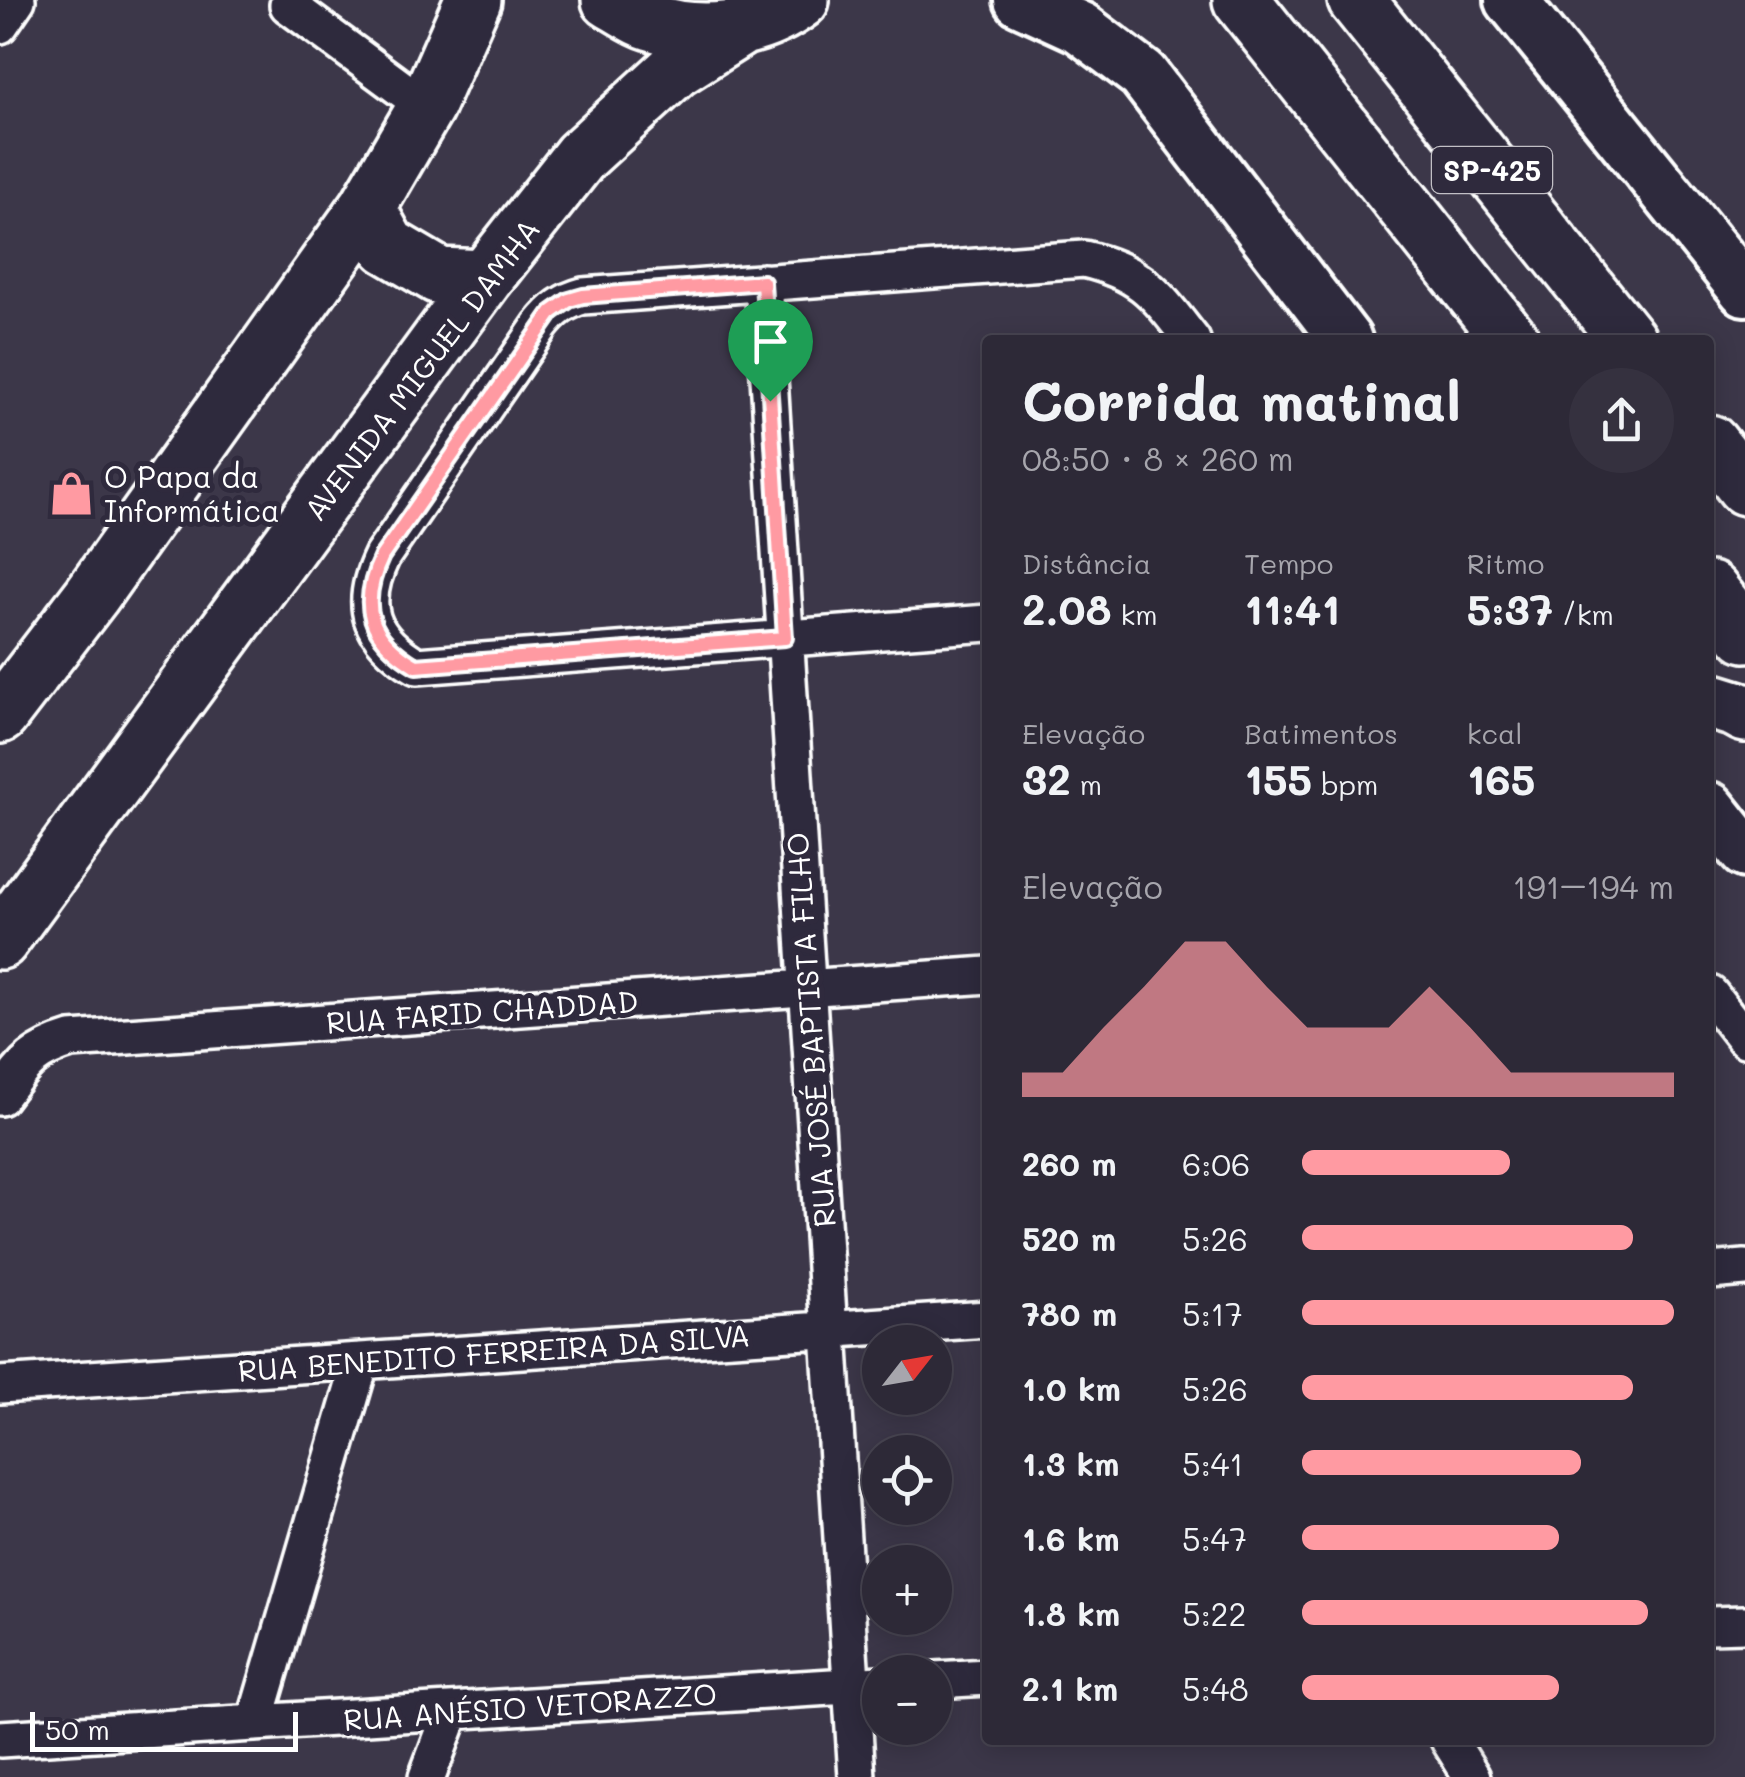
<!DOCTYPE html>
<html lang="pt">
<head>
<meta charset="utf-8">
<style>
	body { margin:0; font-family:Mali,sans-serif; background:#35313f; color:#f1f3f6; height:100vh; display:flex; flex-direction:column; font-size:38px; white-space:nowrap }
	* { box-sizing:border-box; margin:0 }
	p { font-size:32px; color:#a7a6ad }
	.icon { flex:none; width:55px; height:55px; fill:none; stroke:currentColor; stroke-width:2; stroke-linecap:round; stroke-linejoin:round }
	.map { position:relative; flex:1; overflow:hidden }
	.side { position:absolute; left:982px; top:335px; width:732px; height:1410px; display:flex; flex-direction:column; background:#2d2937; border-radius:10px; box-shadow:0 5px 25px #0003,0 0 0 2px #484552 }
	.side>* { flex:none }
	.needle { width:65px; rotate:59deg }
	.controls { position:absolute; left:862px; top:1325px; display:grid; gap:20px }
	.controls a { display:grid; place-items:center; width:90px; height:90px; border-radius:50%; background:#2d2937; box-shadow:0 5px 25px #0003,0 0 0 2px #484552; font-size:50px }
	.scale { position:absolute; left:30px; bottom:25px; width:268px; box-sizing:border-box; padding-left:10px; border:5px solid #fff; border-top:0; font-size:28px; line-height:35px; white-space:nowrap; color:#fff; -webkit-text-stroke:8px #2f2a3d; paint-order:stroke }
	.pin { position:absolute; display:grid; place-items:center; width:85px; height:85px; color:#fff; margin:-102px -42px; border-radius:50% 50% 50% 0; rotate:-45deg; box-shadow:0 0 10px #0007 }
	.pin .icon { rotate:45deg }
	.round { display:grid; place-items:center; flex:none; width:105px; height:105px; border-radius:52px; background:#35313f }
	.overview { display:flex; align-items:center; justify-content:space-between; height:170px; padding:0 40px }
	h1 { font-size:55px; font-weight:700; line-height:75px }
	.figures { display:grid; grid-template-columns:repeat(3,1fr); gap:15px; height:170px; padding:10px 40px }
	.figures div { display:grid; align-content:center }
	.figures b { font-size:42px; font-weight:700 }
	.figures small { font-size:28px; font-weight:400 }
	.figures p { font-size:28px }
	.chart { height:280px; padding:20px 40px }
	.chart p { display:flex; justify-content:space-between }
	.chart svg { width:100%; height:180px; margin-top:10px; fill:#ff9aa2; opacity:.7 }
	ul { padding:0 40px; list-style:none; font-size:32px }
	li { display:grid; grid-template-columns:160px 120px 1fr; align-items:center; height:75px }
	li i { height:25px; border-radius:12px; background:#ff9aa2 }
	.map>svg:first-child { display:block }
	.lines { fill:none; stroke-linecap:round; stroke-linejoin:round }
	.minor-casing { stroke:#fff; stroke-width:42 }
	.secondary-casing { stroke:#fff; stroke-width:58 }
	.primary-casing { stroke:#fff; stroke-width:62 }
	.motorway-casing { stroke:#fff; stroke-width:62 }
	.minor { stroke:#2f2a3d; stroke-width:35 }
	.secondary { stroke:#2f2a3d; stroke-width:50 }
	.primary { stroke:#2f2a3d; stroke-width:55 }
	.motorway { stroke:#2f2a3d; stroke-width:55 }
	.route-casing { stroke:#fff; stroke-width:20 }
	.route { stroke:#ff9aa2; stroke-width:12 }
	.labels { text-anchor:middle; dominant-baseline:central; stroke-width:10; stroke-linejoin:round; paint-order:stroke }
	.shield { fill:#2f2a3d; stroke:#c1bfc5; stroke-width:2.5 }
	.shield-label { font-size:28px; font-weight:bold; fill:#fff }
	.street-label { font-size:30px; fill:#fff; stroke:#2f2a3d }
	.poi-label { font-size:30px; fill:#fff; stroke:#2f2a3d; text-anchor:start }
</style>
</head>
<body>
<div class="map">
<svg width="1745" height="1777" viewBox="0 0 1745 1777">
	<rect width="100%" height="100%" fill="#3c3749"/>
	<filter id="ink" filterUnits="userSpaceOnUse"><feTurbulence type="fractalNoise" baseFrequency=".01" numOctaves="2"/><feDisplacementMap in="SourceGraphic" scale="20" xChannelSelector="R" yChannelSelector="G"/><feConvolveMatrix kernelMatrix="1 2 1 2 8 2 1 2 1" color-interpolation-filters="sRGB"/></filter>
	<g filter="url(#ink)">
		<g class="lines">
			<defs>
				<path id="minor" d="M288 5 426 107
					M0 25 17 0
					M763 282 857 1777
					M988 623 417 666C369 638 358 606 382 556L541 325C553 310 564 301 583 296L1084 259C1143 273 1156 294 1192 340
					M1710 994 1745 1039
					M0 1097C24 1065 31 1052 71 1040L988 975
					M1710 1271 1745 1268
					M0 1385 988 1319
					M1710 1625 1745 1624
					M935 1680 988 1677
					M255 1723 361 1361
					M0 1739 880 1684
					M1449 1740 1472 1777
					M427 1777 452 1711"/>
				<path id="secondary" d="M1020 0 1081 28 1143 75 1346 340
					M1511 0 1745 290
					M1710 808 1745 852"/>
				<path id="primary" d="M610 0C623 7 637 18 651 22 701 39 759 32 801 0
					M367 208 388 246 439 276 485 278
					M0 715 92 595 367 208 426 107 473 0
					M0 941 485 278 581 156 676 69 739 29"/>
				<path id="motorway" d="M1241 0 1511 340
					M1356 0 1628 340
					M1710 443 1745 487
					M1710 590 1745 634
					M1710 701 1736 709 1745 714"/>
			</defs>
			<use href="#minor" class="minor-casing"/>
			<use href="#secondary" class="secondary-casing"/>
			<use href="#primary" class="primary-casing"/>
			<use href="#motorway" class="motorway-casing"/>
			<use href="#minor" class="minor"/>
			<use href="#secondary" class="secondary"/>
			<use href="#primary" class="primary"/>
			<use href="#motorway" class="motorway"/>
		</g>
	</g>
	<g class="lines" filter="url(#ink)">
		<defs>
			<path id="route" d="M763 282 785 638 416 666C369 638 358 606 382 556L552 312 569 300 583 296Z"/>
		</defs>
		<use href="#route" class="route-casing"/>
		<use href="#route" class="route"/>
	</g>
	<defs>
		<symbol id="shop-bare" viewBox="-9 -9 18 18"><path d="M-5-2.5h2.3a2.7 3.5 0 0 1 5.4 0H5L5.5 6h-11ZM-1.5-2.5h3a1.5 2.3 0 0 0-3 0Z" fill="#ff9aa2" stroke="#2f2a3d" stroke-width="2.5" paint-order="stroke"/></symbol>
	</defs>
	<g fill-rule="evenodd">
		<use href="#shop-bare" x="40" y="462" width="63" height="63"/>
	</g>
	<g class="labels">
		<rect class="shield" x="1432" y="147" width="120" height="46" rx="8"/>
		<g class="shield-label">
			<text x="1492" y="170">SP-425</text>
		</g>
		<g class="street-label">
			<text transform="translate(421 369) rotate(-53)">AVENIDA MIGUEL DAMHA</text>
			<text transform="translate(482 1011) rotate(-4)">RUA FARID CHADDAD</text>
			<text transform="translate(810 1030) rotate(-94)">RUA JOSÉ BAPTISTA FILHO</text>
			<text transform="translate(494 1352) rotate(-4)">RUA BENEDITO FERREIRA DA SILVA</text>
			<text transform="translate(530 1706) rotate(-4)">RUA ANÉSIO VETORAZZO</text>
		</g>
		<g class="poi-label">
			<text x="104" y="476">O Papa da<tspan x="104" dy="34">Informática</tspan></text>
		</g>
	</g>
</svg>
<div class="controls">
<a><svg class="needle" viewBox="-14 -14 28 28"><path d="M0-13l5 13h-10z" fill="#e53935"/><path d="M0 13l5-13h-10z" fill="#a7a6ad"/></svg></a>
<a><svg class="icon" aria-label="locate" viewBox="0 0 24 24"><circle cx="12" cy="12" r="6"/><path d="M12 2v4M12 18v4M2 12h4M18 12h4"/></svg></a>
<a>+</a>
<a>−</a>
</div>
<div class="scale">50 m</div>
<div class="pin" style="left:770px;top:401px;background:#1e9e55"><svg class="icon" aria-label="arrive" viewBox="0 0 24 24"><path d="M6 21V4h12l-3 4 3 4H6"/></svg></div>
<section class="side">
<div class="overview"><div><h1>Corrida matinal</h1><p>08:50 · 8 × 260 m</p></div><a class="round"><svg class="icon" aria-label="share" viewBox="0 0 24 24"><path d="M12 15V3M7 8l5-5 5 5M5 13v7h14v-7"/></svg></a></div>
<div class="figures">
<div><p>Distância</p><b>2.08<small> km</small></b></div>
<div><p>Tempo</p><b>11:41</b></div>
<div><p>Ritmo</p><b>5:37<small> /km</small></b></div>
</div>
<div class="figures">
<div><p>Elevação</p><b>32<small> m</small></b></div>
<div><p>Batimentos</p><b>155<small> bpm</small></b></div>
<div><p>kcal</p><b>165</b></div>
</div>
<div class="chart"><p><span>Elevação</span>191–194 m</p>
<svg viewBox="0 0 160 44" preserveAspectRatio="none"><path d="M0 44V38L10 38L20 27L30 17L40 6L50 6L60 17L70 27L80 27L90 27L100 17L110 27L120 38L130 38L140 38L150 38L160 38V44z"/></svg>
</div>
<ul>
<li><b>260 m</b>6:06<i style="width:56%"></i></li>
<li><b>520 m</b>5:26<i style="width:89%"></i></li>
<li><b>780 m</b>5:17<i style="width:100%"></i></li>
<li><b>1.0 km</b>5:26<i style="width:89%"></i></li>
<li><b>1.3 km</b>5:41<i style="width:75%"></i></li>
<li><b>1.6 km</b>5:47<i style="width:69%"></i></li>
<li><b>1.8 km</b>5:22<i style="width:93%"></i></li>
<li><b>2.1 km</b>5:48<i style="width:69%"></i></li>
</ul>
</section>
</div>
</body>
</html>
